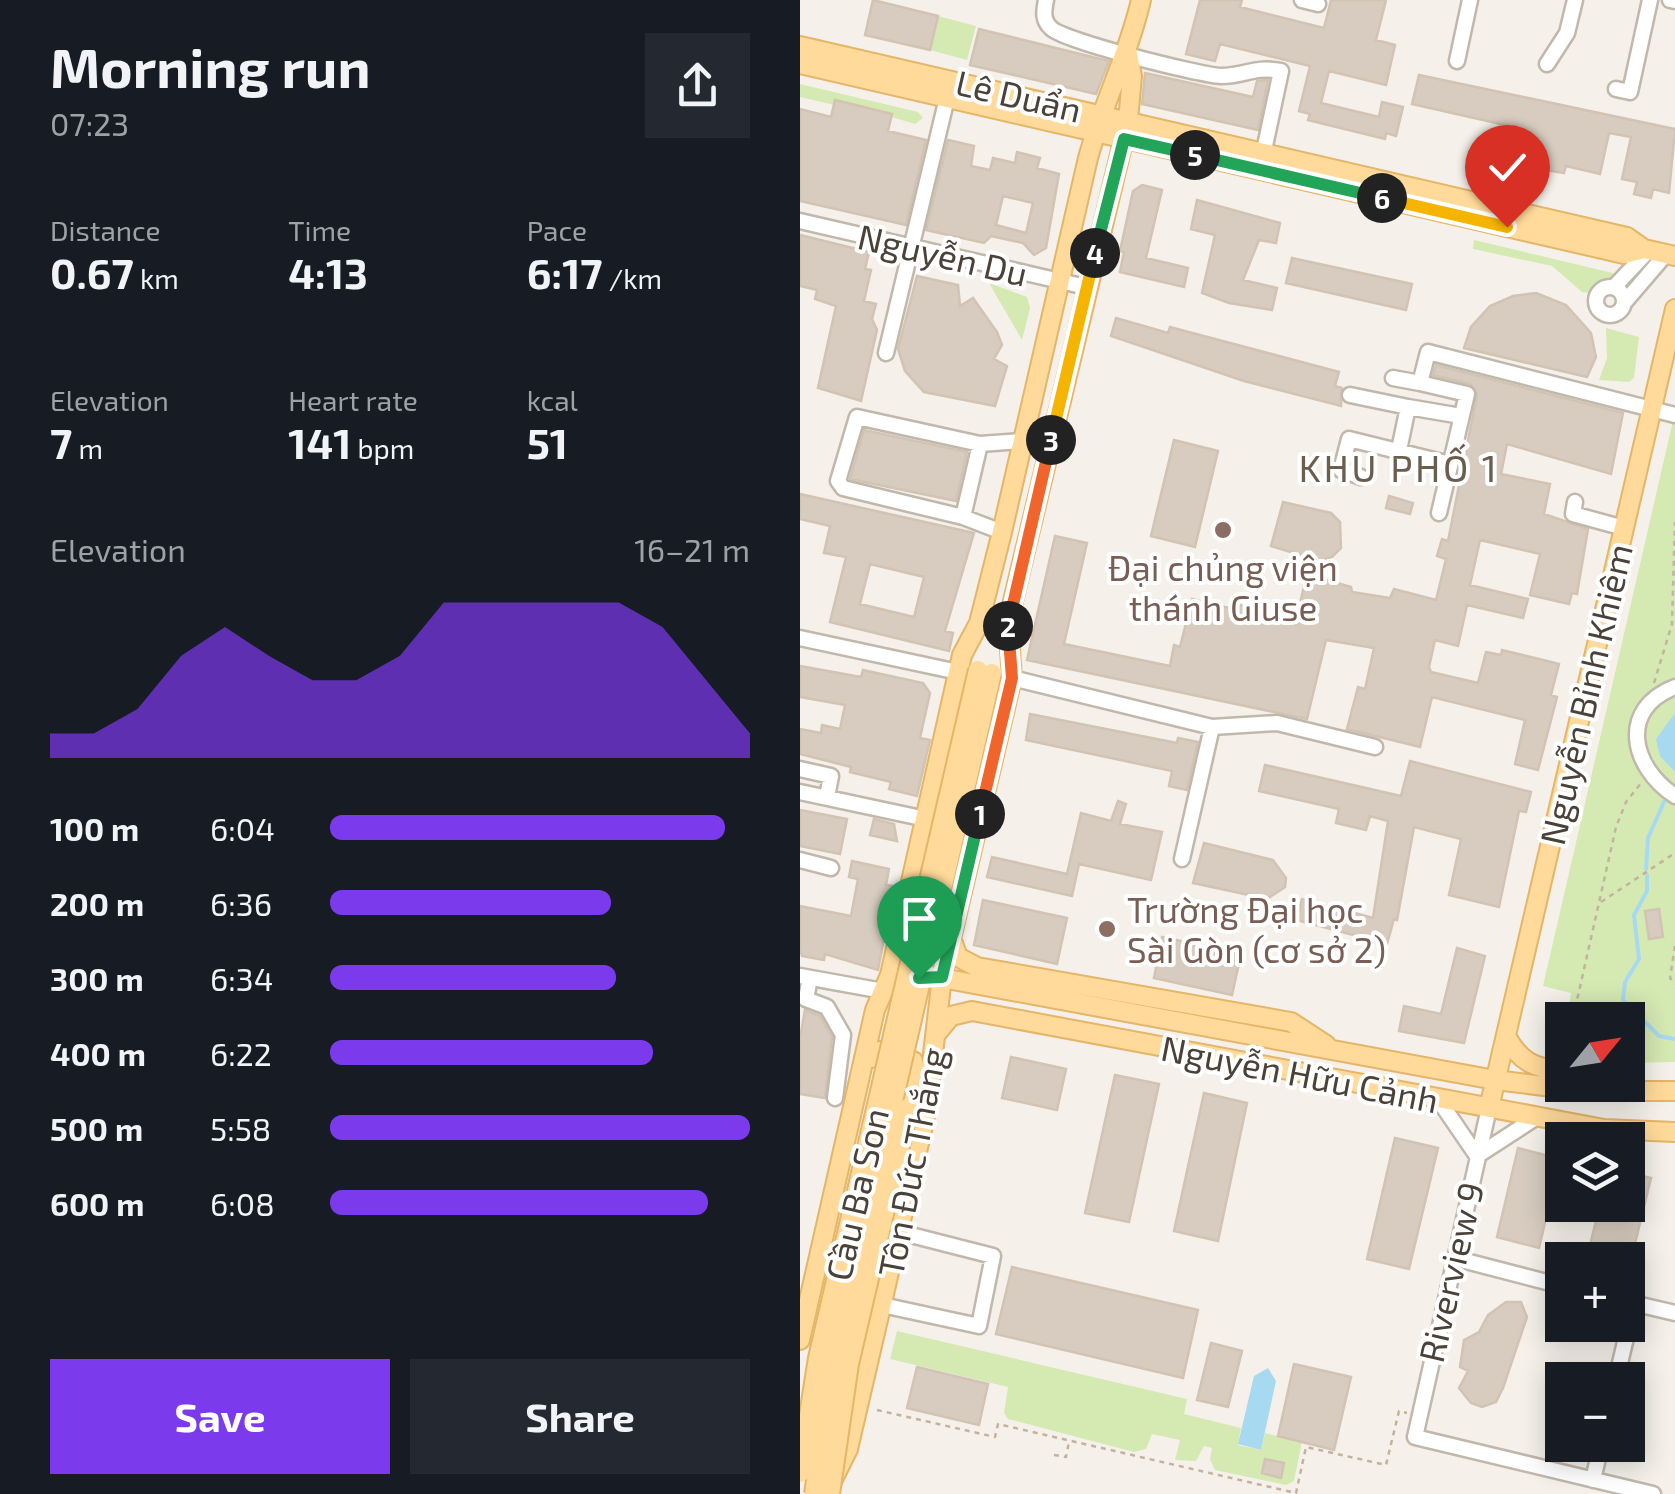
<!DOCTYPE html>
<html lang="en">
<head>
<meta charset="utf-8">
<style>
	body { margin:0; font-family:"Exo 2",sans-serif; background:#242831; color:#f1f3f6; height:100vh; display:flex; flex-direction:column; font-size:38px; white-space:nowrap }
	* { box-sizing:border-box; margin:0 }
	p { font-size:32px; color:#9ea1a6 }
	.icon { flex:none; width:55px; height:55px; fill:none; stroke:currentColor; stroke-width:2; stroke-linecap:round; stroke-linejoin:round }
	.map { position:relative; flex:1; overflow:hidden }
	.sheet { display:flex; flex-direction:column; background:#171b24; width:800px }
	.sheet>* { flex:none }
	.needle { width:65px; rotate:60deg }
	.fabs { position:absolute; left:745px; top:1002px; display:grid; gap:20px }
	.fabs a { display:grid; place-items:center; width:100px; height:100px; border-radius:0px; background:#171b24; box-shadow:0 5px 25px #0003; font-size:50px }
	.pin { position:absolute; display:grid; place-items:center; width:85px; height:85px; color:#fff; margin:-102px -42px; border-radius:50% 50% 50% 0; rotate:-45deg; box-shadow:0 0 10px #0007 }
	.pin .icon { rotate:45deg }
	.km { position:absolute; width:50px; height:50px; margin:-25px; border-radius:50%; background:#222; color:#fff; font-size:28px; line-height:50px; text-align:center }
	.round { display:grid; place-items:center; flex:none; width:105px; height:105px; border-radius:0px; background:#242831 }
	.headline { display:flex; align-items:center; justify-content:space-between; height:170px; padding:0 50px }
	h1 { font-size:55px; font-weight:700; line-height:75px }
	.metrics { display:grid; grid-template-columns:repeat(3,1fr); gap:15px; height:170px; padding:10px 50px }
	.metrics div { display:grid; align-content:center }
	.metrics b { font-size:42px; font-weight:700 }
	.metrics small { font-size:28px; font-weight:400 }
	.metrics p { font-size:28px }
	.chart { height:280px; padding:20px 50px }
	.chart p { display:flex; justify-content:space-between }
	.chart svg { width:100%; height:180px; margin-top:10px; fill:#7c3aed; opacity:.7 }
	.primary-button { display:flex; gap:20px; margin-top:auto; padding:20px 50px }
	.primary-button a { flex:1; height:115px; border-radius:0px; background:#7c3aed; color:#fff; font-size:40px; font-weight:700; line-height:115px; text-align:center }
	.primary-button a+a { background:#242831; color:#f1f3f6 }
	ul { padding:0 50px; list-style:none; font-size:32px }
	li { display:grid; grid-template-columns:160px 120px 1fr; align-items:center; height:75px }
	li i { height:25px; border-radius:12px; background:#7c3aed }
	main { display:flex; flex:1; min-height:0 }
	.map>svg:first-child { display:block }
	.green { fill:#d5e9b3 }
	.water { fill:#a7d9f1 }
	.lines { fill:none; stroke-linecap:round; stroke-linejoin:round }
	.stream { stroke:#a7d9f1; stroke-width:4 }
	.building { fill:#d7ccbf; stroke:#d2c3b3; stroke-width:2.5; fill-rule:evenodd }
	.minor-casing { stroke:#c1b8ac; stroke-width:19 }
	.major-casing { stroke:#e5b568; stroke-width:22 }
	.path { stroke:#c3b39e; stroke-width:2.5; stroke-dasharray:5 5; stroke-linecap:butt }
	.minor { stroke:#fff; stroke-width:14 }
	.major { stroke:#ffda9a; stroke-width:18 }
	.major-bridge-casing { stroke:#e5b568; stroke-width:22; stroke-linecap:butt }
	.major-bridge { stroke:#ffda9a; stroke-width:18 }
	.split-1-casing { stroke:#fff; stroke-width:20 }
	.split-2-casing { stroke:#fff; stroke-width:20 }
	.split-3-casing { stroke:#fff; stroke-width:20 }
	.split-4-casing { stroke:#fff; stroke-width:20 }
	.split-5-casing { stroke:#fff; stroke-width:20 }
	.split-6-casing { stroke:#fff; stroke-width:20 }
	.split-7-casing { stroke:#fff; stroke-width:20 }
	.split-1 { stroke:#22a559; stroke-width:12 }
	.split-2 { stroke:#f0652b; stroke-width:12 }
	.split-3 { stroke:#f0652b; stroke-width:12 }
	.split-4 { stroke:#f5b400; stroke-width:12 }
	.split-5 { stroke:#22a559; stroke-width:12 }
	.split-6 { stroke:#22a559; stroke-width:12 }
	.split-7 { stroke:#f5b400; stroke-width:12 }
	.education-dot { fill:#8d6e63; stroke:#fff; stroke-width:4 }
	.labels { text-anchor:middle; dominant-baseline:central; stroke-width:8; stroke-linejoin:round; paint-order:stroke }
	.street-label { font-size:35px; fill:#4a4138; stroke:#fff }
	.education-label { font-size:35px; fill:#785e54; stroke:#fff }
	.neighbourhood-label { font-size:38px; letter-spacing:2.5px; fill:#6c5e4f; stroke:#fff }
</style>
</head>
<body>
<main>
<section class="sheet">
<div class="headline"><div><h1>Morning run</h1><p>07:23</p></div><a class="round"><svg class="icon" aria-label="share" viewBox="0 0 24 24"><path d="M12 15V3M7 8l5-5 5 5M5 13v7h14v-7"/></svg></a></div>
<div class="metrics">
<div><p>Distance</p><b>0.67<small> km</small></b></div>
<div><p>Time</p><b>4:13</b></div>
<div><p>Pace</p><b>6:17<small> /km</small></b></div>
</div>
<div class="metrics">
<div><p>Elevation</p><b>7<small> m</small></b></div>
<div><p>Heart rate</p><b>141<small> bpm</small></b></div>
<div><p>kcal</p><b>51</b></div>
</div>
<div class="chart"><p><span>Elevation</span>16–21 m</p>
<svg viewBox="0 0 160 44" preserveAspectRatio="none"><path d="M0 44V38L10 38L20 32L30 19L40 12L50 19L60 25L70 25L80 19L90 6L100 6L110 6L120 6L130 6L140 12L150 25L160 38V44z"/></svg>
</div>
<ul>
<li><b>100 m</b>6:04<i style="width:94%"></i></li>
<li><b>200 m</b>6:36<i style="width:67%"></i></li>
<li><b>300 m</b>6:34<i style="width:68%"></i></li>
<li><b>400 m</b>6:22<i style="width:77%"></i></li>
<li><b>500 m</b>5:58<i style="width:100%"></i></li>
<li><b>600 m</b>6:08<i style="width:90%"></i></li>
</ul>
<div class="primary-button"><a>Save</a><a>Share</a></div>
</section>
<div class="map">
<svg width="875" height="1494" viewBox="0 0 875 1494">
	<rect width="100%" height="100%" fill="#f5f1ea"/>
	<path class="green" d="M138 16 176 26 167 60 130 50Z
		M0 84 118 112 123 118 115 124 35 100 34 105 0 97Z
		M674 240 817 274 791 293 782 292 752 266 673 249Z
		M189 283 227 297 230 308 222 340Z
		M806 328 839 337 834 378 829 382 799 380 807 358Z
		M875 412V1062L828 1063V1020H767L771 993 743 986Z
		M97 1331 387 1399 384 1414 441 1428 438 1445 461 1450 465 1433 502 1442 494 1481 486 1485 415 1470 410 1459 412 1448 404 1446 396 1461 375 1460 380 1440 352 1434 346 1449 334 1452 208 1419 204 1413 208 1387 90 1359Z"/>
	<path class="water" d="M875 713V772L860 756 856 739Z
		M468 1368 476 1381 461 1450 438 1444 454 1376Z"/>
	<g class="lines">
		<path class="stream" d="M846 869 848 838 864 802
			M847 875V891L834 915 839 959 825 982 823 1000 859 1036 875 1039"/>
	</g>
	<path class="building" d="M73 0 138 16 130 50 65 35Z
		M400 0H442L440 7 524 28 531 0H586L576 40 595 45 586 85 529 71 521 103 579 117 582 102 603 107 596 136 586 133 585 139 508 120 510 114 499 111 510 66 420 44 415 61 386 54Z
		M179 29 309 61 296 94 170 65Z
		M345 73 453 97 457 81 468 80 458 130 342 104Z
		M619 75 875 129 869 193 853 189 851 198 834 194 837 182 822 179 831 137 809 133 800 174 766 166 764 173 746 170 740 167 742 160 708 153 714 127 612 104Z
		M35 100 92 114 88 131 126 140 106 225 0 201V109L31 117Z
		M148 140 174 146 171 166 190 170 193 158 215 163 217 152 240 158 237 168 259 174 246 248 234 255 223 243 191 236 184 243 126 230ZM203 196 233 203 226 233 196 225Z
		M342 185 362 190 346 258 388 268 384 287 320 272 324 252 320 251 333 191Z
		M397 200 480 223 476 243 459 240 443 280 477 288 472 310 429 303 402 293 415 235 391 229Z
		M0 235 69 252 65 269 71 270 64 301 76 304 72 319 77 330 61 401 18 388 36 306 15 299 17 290 0 286Z
		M492 258 612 284 606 310 486 283Z
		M117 276 158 285 160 306 173 298 197 332 202 345 194 359 207 366 195 406 124 392 105 371 98 349Z
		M736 293 766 305 791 333 796 357 787 377 664 348 671 327 690 306 713 296Z
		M316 318 368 333 370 327 539 372 535 386 542 388 541 406 444 381 311 336Z
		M636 365 823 413 811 474 707 444 701 474 750 484 744 514 788 529 777 594 772 593 769 604 730 595 740 554 680 540 670 585 728 599 723 618 667 605 658 646 635 640 629 667 631 672 678 683 686 652 701 655 702 650 759 664 751 695 757 697 738 770 715 764 725 720 632 697 620 747 547 729 558 687 565 689 574 648 526 640 507 719 227 660 255 536 287 543 264 644 370 666 374 645 380 647 392 599 433 609 434 603 495 624 507 574 551 587 552 592 590 598 594 589 636 600 646 559 637 556 642 539 648 541 677 395 670 384 633 375Z
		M64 430 167 452 156 501 50 479Z
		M374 440 418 451 395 547 351 536Z
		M0 494 174 533 145 631 153 633 149 651 30 622 46 557 24 553 30 526 0 519ZM70 564 124 577 114 617 60 604Z
		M589 496 613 503 610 514 586 508Z
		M483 502 531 513 540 522 541 548 532 557 509 564 510 558 471 546Z
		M0 666 61 677 63 670 123 683 130 693 120 738 130 740 117 796 89 789 91 782 50 772 51 767 0 754V729L21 733 22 725 40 729 45 705 0 697Z
		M230 714 377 743 378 738 398 742 387 790 369 786 372 771 226 740Z
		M610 761 731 792 726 812 719 811 699 907 649 895 661 839 614 827 597 920 594 919 587 944 497 920 502 899 573 918 588 821 570 816 566 830 536 823 539 809 459 791 465 765 601 796Z
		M318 801 326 804 320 824 362 832 351 880 279 864 272 896 187 877 192 857 267 874 281 813 311 821Z
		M0 810 47 819 40 854 0 846Z
		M74 819 94 824 97 841 70 835Z
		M404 843 473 860 486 878 485 887 467 899 393 883Z
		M52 861 89 869 86 885 94 886 78 970 25 954 24 960 2 956 0 949V906L51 916 58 879 49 877Z
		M183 900 267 918 257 964 174 945Z
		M859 909 863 937 849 939 845 911Z
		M362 937 441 954 432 995 354 978Z
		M657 948 685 956 664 1043 599 1031 604 1006 641 1014Z
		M5 1010 20 1016 32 1037 25 1098 0 1094V1038Z
		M211 1057 266 1069 257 1110 202 1098Z
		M315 1075 359 1084 329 1222 285 1213Z
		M404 1093 447 1103 418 1241 374 1231Z
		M595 1138 638 1148 609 1269 567 1259Z
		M718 1148 760 1159 739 1248 697 1237Z
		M828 1173 851 1178 831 1260 787 1257 800 1205H828Z
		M212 1267 398 1310 383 1378 196 1334Z
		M706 1302H721L727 1317 703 1388 696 1402 682 1407 671 1403 659 1388 668 1371 660 1367 664 1340 679 1332 688 1315Z
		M411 1343 442 1351 428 1407 397 1400Z
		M494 1364 551 1377 534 1450 478 1436Z
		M117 1367 188 1384 179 1425 107 1408Z
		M465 1459 484 1463 481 1478 462 1473Z"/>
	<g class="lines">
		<defs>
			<path id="minor" d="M246 0C244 11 242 20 251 28 263 41 400 75 421 76 445 76 453 66 481 71L462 160
				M502 0 518 4
				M870 0 875 1
				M657 61 670 0
				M747 64 767 33 775 0
				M816 89 830 92 850 0
				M0 221 286 287
				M796 301a14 14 0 1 1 28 0a14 14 0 1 1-28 0Z
				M814 287 849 250
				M824 303 866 254
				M86 353 147 98
				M593 378 620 383 628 352 875 415
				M620 383 667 394 639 513
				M550 395 608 407
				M599 450 608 407 661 416
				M561 477 541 470 549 439 650 464
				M775 502 773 514 824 528
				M163 517 43 488 38 481 57 417 180 444
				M202 532 163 517 180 444 223 441
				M0 638 158 672
				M212 678 412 727 477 723 575 747
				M875 687C818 709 831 767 875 796
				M0 769 31 776 27 797
				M0 792 126 819
				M382 859 412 727
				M0 860 31 868
				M0 976 83 991
				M10 978 6 999 27 1007 43 1035 35 1098
				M638 1099 677 1156
				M689 1108 615 1437 853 1494
				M677 1156 737 1117
				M654 1258 762 1286
				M828 1302 875 1313
				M82 1305 179 1326 193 1256 99 1232
				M816 1380 834 1304
				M793 1480 801 1445"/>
			<path id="major" d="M0 46 827 237 844 249 875 256
				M0 64 824 254 844 249
				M151 938 158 957 177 967 491 1022 526 1045
				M131 976 695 1080 785 1091H875
				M136 1034 151 1016 172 1011 804 1129 875 1132
				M706 1036C720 1062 733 1067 762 1072
				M72 1058 80 1051 113 1061 117 1076 109 1107
				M689 1108 875 309
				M0 1340 75 1010 90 975 162 655 179 623 202 532 288 158C303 103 328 56 341 0
				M32 1481 48 1449 126 1113 142 977 212 678 208 622 328 121 332 76 328 54"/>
		</defs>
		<use href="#minor" class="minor-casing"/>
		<use href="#major" class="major-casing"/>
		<path class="path" d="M854 683 872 624 875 522
			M801 902 875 853
			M875 946 870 978 875 984
			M773 1018 816 827 826 802 842 782
			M77 1410 195 1437 198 1424 496 1493 506 1447 586 1465 599 1411 607 1413
			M254 1455 266 1457 269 1442"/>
		<use href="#minor" class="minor"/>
		<use href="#major" class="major"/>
		<defs>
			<path id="major-bridge" d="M0 1473 18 1358 178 670
				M14 1494 33 1361 192 673
				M30 1494 49 1364 109 1107"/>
		</defs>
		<use href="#major-bridge" class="major-bridge-casing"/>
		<use href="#major-bridge" class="major-bridge"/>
	</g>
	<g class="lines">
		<defs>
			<path id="split-1" d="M119 978 142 977 180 814"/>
			<path id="split-2" d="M180 814 212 678 208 626"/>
			<path id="split-3" d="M208 626 251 440"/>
			<path id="split-4" d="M251 440 295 253"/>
			<path id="split-5" d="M295 253 324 139 395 155"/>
			<path id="split-6" d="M395 155 582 198"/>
			<path id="split-7" d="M582 198 707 227"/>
		</defs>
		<use href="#split-1" class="split-1-casing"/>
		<use href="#split-2" class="split-2-casing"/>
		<use href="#split-3" class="split-3-casing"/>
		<use href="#split-4" class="split-4-casing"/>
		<use href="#split-5" class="split-5-casing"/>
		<use href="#split-6" class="split-6-casing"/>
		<use href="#split-7" class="split-7-casing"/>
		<use href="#split-1" class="split-1"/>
		<use href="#split-2" class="split-2"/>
		<use href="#split-3" class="split-3"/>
		<use href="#split-4" class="split-4"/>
		<use href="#split-5" class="split-5"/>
		<use href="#split-6" class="split-6"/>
		<use href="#split-7" class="split-7"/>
	</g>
	<g class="education-dot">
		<circle cx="423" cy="530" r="10"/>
		<circle cx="307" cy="929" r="10"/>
	</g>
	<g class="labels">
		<g class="street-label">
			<text transform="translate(219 95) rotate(13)">Lê Duẩn</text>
			<text transform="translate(143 254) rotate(13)">Nguyễn Du</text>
			<text transform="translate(785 694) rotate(-77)">Nguyễn Bỉnh Khiêm</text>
			<text transform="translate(500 1073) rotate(11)">Nguyễn Hữu Cảnh</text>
			<text transform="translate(111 1162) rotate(-79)">Tôn Đức Thắng</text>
			<text transform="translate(56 1194) rotate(-77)">Cầu Ba Son</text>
			<text transform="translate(650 1272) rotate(-77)">Riverview 9</text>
		</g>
		<g class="education-label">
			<text x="423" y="567">Đại chủng viện<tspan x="423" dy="40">thánh Giuse</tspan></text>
			<text x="327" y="909" text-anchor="start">Trường Đại học<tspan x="327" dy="40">Sài Gòn (cơ sở 2)</tspan></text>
		</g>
		<g class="neighbourhood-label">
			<text x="599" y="467">KHU PHỐ 1</text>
		</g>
	</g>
</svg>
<div class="fabs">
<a><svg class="needle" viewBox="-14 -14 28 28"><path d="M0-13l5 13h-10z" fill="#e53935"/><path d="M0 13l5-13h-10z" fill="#9ea1a6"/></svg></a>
<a><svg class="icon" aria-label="layers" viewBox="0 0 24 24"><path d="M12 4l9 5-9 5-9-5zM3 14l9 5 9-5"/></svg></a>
<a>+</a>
<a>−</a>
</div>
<div class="pin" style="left:119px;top:978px;background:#1e9e55"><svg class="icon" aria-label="arrive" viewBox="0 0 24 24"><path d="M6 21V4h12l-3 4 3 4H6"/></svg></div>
<div class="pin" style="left:707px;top:227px;background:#d93025"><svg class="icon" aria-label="check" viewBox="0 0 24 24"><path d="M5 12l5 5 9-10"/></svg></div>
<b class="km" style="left:180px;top:814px">1</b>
<b class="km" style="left:208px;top:626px">2</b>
<b class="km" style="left:251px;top:440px">3</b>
<b class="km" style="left:295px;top:253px">4</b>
<b class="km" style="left:395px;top:155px">5</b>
<b class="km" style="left:582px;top:198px">6</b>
</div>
</main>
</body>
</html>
